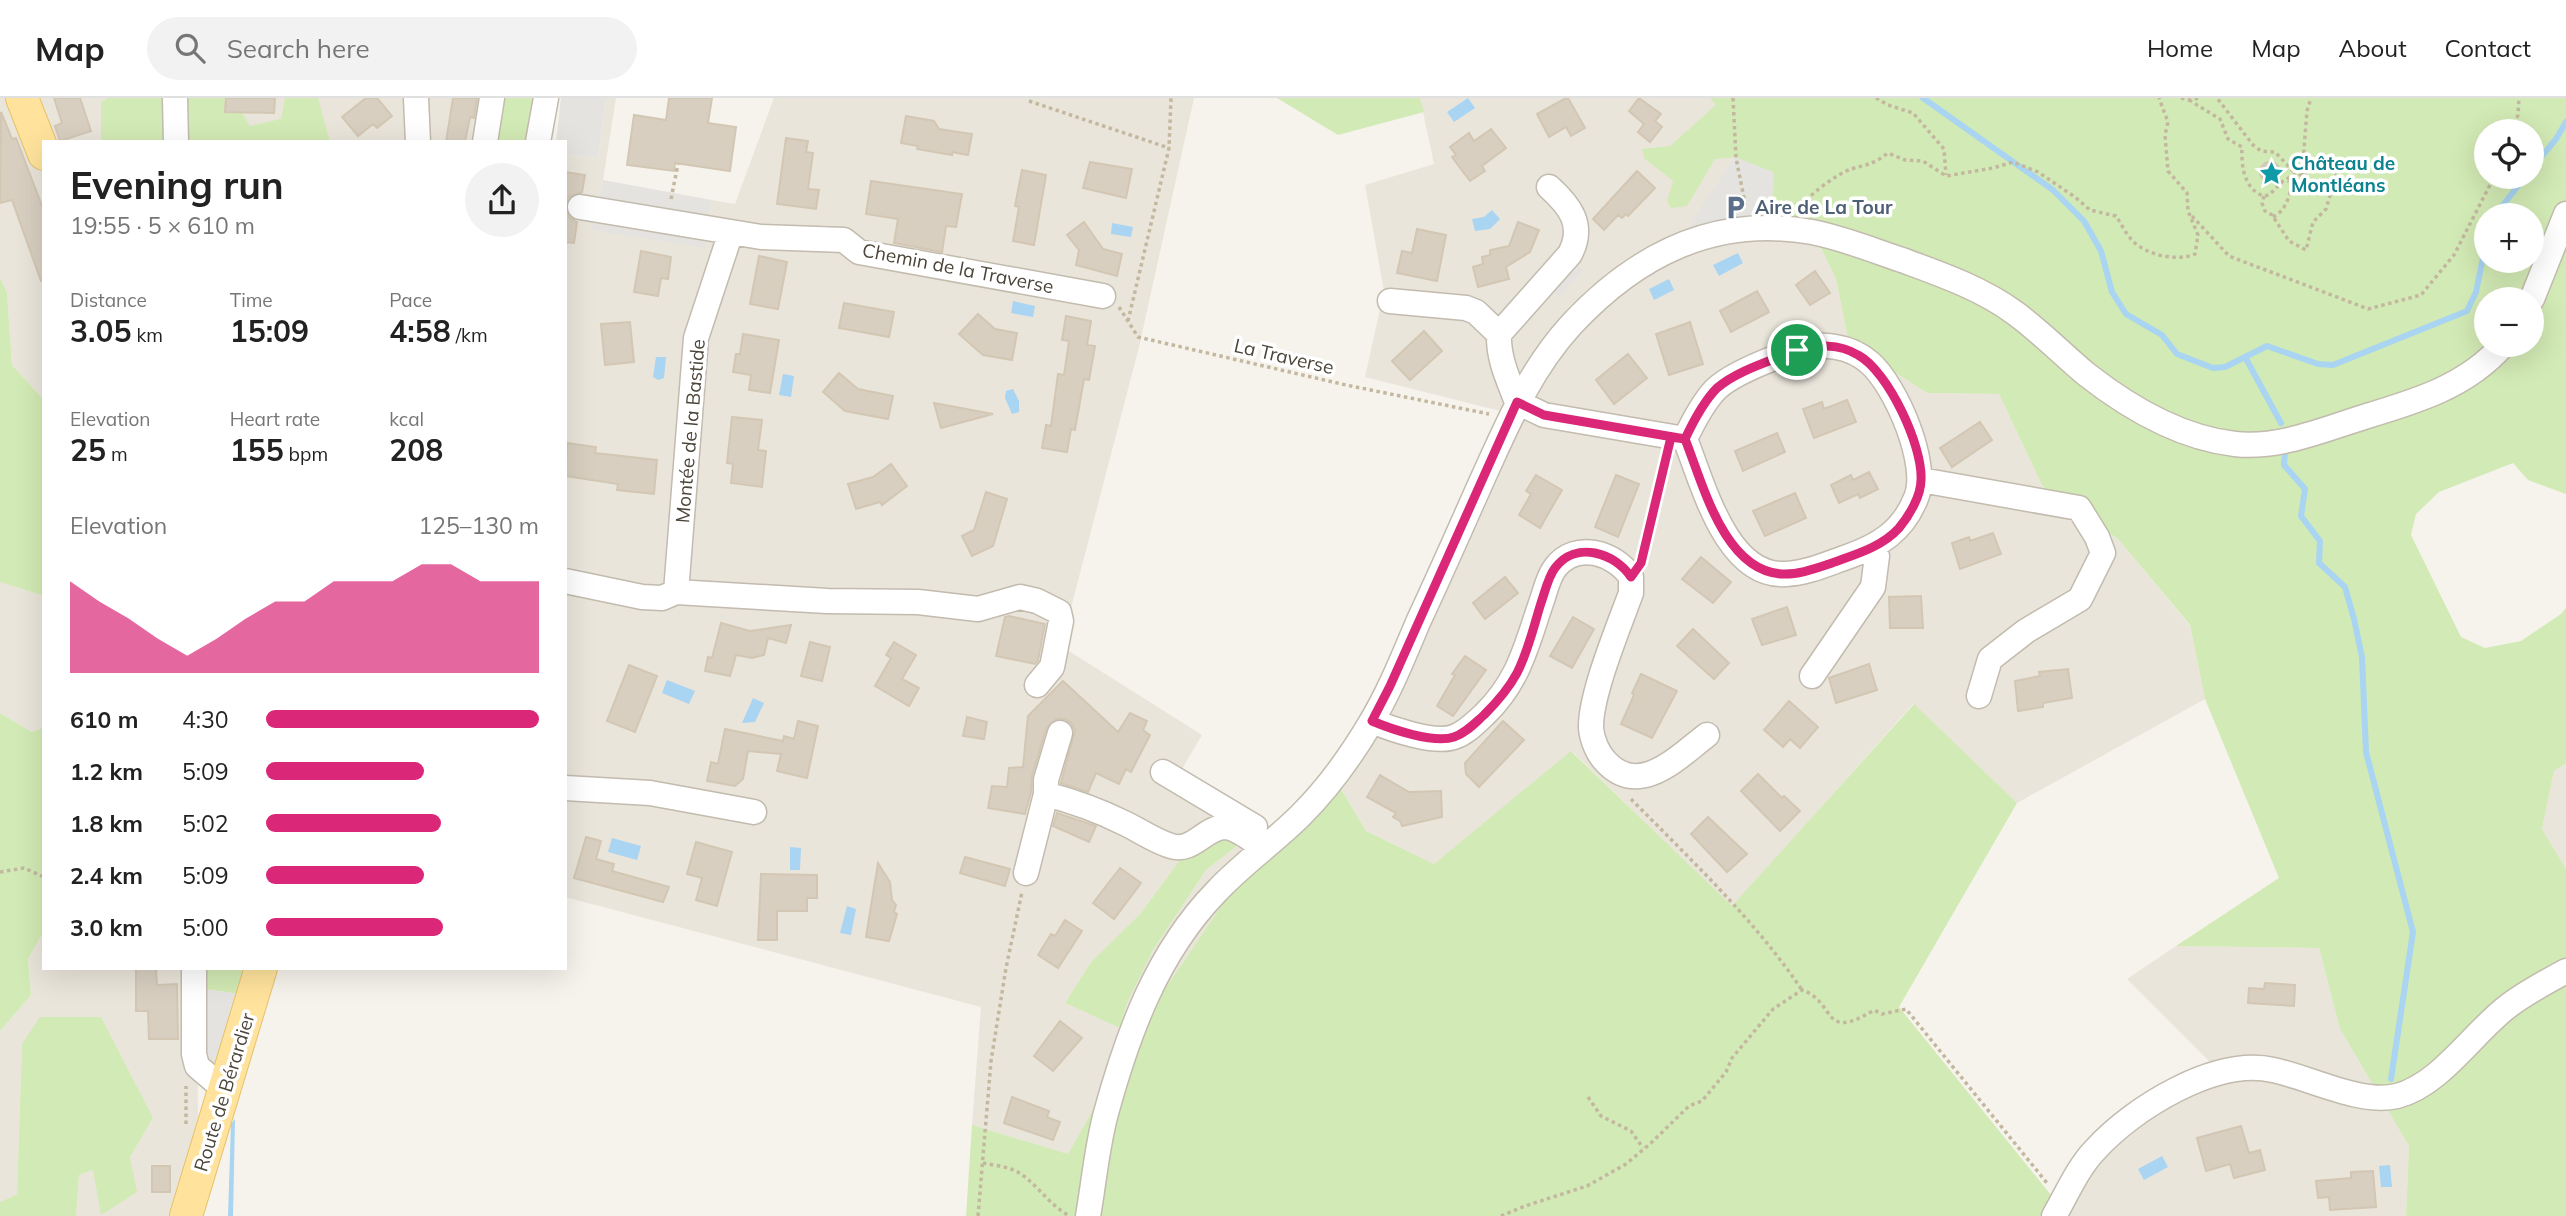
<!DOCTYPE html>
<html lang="en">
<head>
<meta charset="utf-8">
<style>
	body { margin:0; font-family:Mulish,sans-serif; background:#f2f2f2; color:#222; height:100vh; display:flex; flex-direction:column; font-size:26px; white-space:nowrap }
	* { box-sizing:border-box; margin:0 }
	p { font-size:23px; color:#767676 }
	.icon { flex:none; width:38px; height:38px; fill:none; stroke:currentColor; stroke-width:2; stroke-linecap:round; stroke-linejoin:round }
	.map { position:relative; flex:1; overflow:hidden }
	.drawer { position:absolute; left:42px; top:42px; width:525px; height:830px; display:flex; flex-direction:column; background:#fff; border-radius:0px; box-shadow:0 7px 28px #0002 }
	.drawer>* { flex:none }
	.tools { position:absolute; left:2474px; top:21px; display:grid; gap:14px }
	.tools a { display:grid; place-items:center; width:70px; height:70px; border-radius:50%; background:#fff; box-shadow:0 7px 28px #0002; font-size:35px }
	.pin { position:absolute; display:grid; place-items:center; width:60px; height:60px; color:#fff; margin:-30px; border:4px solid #fff; border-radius:50%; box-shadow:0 2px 7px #0007 }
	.round { display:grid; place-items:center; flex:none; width:74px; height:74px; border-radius:37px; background:#f2f2f2 }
	.head { display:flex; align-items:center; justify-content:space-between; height:119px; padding:0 28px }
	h1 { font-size:38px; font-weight:700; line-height:52px }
	.figures { display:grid; grid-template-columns:repeat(3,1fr); gap:10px; height:119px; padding:7px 28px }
	.figures div { display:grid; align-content:center }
	.figures b { font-size:30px; font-weight:700 }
	.figures small { font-size:19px; font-weight:400 }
	.figures p { font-size:19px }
	.chart { height:196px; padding:14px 28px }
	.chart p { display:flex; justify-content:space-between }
	.chart svg { width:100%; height:126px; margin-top:7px; fill:#db2777; opacity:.7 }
	ul { padding:0 28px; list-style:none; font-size:23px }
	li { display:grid; grid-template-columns:112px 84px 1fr; align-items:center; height:52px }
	li i { height:18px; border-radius:9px; background:#db2777 }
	header { display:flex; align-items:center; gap:42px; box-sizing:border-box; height:98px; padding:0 35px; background:#fff; border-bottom:2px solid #e0e0e0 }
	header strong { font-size:33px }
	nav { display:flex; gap:38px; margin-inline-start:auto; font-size:24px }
	.search { width:490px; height:63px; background:#f2f2f2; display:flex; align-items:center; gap:18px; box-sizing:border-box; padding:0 24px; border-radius:38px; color:#767676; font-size:26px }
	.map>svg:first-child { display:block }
	.residential { fill:#eae5da; fill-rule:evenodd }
	.green { fill:#d2eab5; fill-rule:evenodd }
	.parking { fill:#e5e3e0 }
	.water { fill:#a9d4f2 }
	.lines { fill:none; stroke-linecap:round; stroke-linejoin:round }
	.stream { stroke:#a9d4f2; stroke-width:6 }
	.building { fill:#d8cfc1; stroke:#d3c7b4; stroke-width:2 }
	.minor-casing { stroke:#c2bbae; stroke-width:27 }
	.major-casing { stroke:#e6c16a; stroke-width:34 }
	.path { stroke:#c4b79f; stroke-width:3.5; stroke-dasharray:3.5 3.5; stroke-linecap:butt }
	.minor { stroke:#fff; stroke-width:24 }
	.major { stroke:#ffe39c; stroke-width:32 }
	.route-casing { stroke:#fff; stroke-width:14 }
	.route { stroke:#db2777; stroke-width:9 }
	.labels { text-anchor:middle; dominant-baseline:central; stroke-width:7; stroke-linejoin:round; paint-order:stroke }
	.culture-label { font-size:19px; font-weight:bold; fill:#0d838f; stroke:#fff; text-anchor:start }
	.service-label { font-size:19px; font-weight:bold; fill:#4e5e75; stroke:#fff; text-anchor:start }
	.street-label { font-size:19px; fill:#4b4439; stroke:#fff }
</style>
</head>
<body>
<header>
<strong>Map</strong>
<div class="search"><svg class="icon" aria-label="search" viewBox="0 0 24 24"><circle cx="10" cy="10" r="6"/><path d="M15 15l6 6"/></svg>Search here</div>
<nav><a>Home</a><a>Map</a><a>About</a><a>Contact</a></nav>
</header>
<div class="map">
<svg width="2566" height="1118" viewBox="0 0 2566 1118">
	<rect width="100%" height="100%" fill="#f6f3ec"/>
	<path class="residential" d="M0 0H502L495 44H44V302L12 267 7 194 0 180Z
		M606 0H616L603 82 592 131 705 149 712 102 735 106 774 0H1194L1139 249 1061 548 1202 637 1179 676 1274 732 1319 688 1370 612 1500 313 1365 279 1384 193 1365 87 1434 66 1420 0H1710L1784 73 1836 181 1849 245 1927 295 1999 296 2043 389 2118 441 2190 528 2205 601 2017 705 1913 606 1732 809 1572 653 1434 766 1366 733 1341 690 1237 785 1141 926 1068 1056 972 1027 981 909 565 799V56L598 60ZM1238 746 1206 772 1153 852 1127 905 1120 930 1065 905 1091 864 1141 815 1180 763Z
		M0 484 44 498V629L32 634 0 615Z
		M2566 665V771L2542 731 2554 673Z
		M44 833V870H197L198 1019 170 1118H76L79 1077 130 1059 153 1020 22 946 17 1096 0 1104V933L31 897 28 861Z
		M2176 848 2319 850 2340 931 2409 1048 2406 1118H2044L2077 1068 2215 969 2127 881Z"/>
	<path class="green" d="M108 0H165L166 44H101V5Z
		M184 0H233L250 28 281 21 285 0H318L330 44H187Z
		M502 0H535L528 44H495Z
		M1277 0H1420L1424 14 1338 37Z
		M1710 0H2566V396L2528 382 2513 365 2439 394 2416 416 2411 437 2461 539 2485 550 2521 543 2561 516 2566 510V665L2554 673 2542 731 2566 771V1118H2406L2409 1048 2340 931 2319 850 2176 848 2279 780 2205 601 2190 527 2118 441 2043 389 1999 296 1927 295 1849 245 1836 181 1808 123 1786 117 1772 97 1774 89 1735 59 1715 61 1687 108 1671 110 1667 103 1673 83 1644 60 1642 51 1670 48 1716 7ZM2487 33H2532V79H2487ZM2487 117H2532V163H2487ZM2487 201H2532V247H2487Z
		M0 180 7 194 12 267 44 302V498L0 484Z
		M1914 606 2017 705 1899 909 2055 1102 2044 1118H966L972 1027 1068 1056 1141 926 1237 785 1340 689 1366 733 1434 766 1571 653 1732 808Z
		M0 615 32 634 44 629V833L28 861 31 897 0 933Z
		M1215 740 1239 746 1206 772 1153 852 1127 905 1120 930 1065 905 1091 864 1141 815 1180 762Z
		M201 870H247L240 896 203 891Z
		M40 919H101L153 1020 130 1059 137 1094 101 1117 93 1072 79 1077 76 1118H0V1104L17 1096 22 946Z"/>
	<path class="parking" d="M561 0H606L598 60 565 56V44H556Z
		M1735 59 1773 74 1774 89 1763 129 1684 144 1694 120Z
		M603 82 712 102 705 150 591 132Z
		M1573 163 1583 172 1559 199 1549 190Z
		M194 890 240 896 217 966 194 959Z"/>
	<path class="water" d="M1468 0 1475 10 1454 24 1447 14Z
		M1492 112 1500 121 1490 131 1475 133 1472 121 1484 119Z
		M1112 125 1133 129 1131 139 1111 136Z
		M1738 155 1743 165 1719 178 1713 167Z
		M1669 181 1674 192 1654 202 1649 191Z
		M1013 203 1035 208 1033 219 1011 215Z
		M656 259H666L664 280 658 282 653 279Z
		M783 276 794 278 791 299 779 297Z
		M1013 291 1019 303V314L1012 316 1005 300 1006 293Z
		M667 582 695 593 689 606 662 595Z
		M753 600 764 605 755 624 742 625Z
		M612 740 641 748 637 762 608 754Z
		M790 749 801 750 800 772H790Z
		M847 808 856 811 851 837 840 835Z
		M235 1021 233 1118H228L231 1026Z
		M2162 1058 2168 1069 2144 1082 2138 1071Z
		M2390 1067 2392 1089H2381L2379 1068Z"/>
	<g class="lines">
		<path class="stream" d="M1923 0 2053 92 2084 123 2101 153 2112 194 2126 216 2162 237 2177 256 2213 270 2225 269 2267 248 2318 266 2333 267 2467 213 2476 194 2487 140
			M2532 70 2556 41 2566 24
			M2495 117 2525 79
			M2245 259 2281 325
			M2285 353 2284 367 2305 391 2301 418 2320 443 2319 465 2345 489 2354 521 2362 559 2366 654 2413 834 2391 981"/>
	</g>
	<path class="building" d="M54 0H80L91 33 60 43 55 28 62 25Z
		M226 0H275L274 15 225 14Z
		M366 0H377L392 18 377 30 373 26 358 38 342 19Z
		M453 0H477L474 20 470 19 465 44H446Z
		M669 0H712L708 25 736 29 730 73 675 65 674 73 627 67 634 17 666 22Z
		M1566 0H1568L1585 30 1571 38 1566 29 1549 39 1537 16Z
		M1639 0 1661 16 1655 23 1662 29 1650 44 1638 34 1644 26 1629 13Z
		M1 14 12 41 16 40 44 113V183H41L12 102 0 105Z
		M906 18 934 23 939 31 972 36 968 57 952 54V57L917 51 918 48 901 45Z
		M1491 31 1506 50 1482 68 1485 73 1470 83 1452 59 1456 57 1450 49 1469 35 1474 43Z
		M786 40 808 43 806 54 813 55 808 91 819 92 816 111 777 106Z
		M2260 74a10 10 0 1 1 20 0a10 10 0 1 1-20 0Z
		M1090 64 1132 71 1126 100 1083 90Z
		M1022 72 1046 77 1034 147 1013 143 1019 109 1015 108Z
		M1637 73 1655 90 1628 118 1626 116 1622 120 1618 117 1604 132 1593 121Z
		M565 74 585 77 582 94 569 99 565 107 570 120 577 124 574 145 565 144Z
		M871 83 962 96 956 129 946 128 942 154 894 145 898 121 866 116Z
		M1084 124 1103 151 1122 156 1117 178 1076 167 1079 152 1067 137Z
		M1518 124 1539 132 1530 154 1506 169 1509 181 1478 189 1473 169 1483 166 1482 159 1490 157V152L1509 148Z
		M1417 131 1446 137 1437 183 1397 175 1402 153 1412 155Z
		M641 153 671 159 668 181 661 180 658 198 634 194Z
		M759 158 787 164 778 211 750 206Z
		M1815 173 1830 195 1810 207 1796 187Z
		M1757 193 1769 214 1731 234 1720 213Z
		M844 205 894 214 889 239 839 230Z
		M978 216 995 231 1017 235 1012 262 983 257 959 236Z
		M1066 218 1091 223 1087 247 1095 248 1089 282 1084 281 1075 332 1071 331 1067 354 1042 350 1046 327 1051 328 1058 276 1064 277 1069 243 1062 242Z
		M630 224 634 264 605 267 601 226Z
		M1690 224 1703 266 1669 277 1656 236Z
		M1424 233 1442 253 1410 282 1392 263Z
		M743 236 779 242 770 295 749 292 751 277 733 274 736 256H740Z
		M1628 256 1647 280 1614 306 1596 282Z
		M839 275 858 291 893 298 888 321 845 313 823 294Z
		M1847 302 1856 324 1814 340 1803 311 1822 304 1824 311Z
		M934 305 993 316 941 330Z
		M732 319 762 322 758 352 766 353 762 389 731 385 733 366 727 365Z
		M1980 324 1992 342 1952 369 1940 350Z
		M1777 335 1785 354 1743 373 1735 353Z
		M567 345 596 349 595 355 657 362 654 396 617 392 618 386 565 378Z
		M891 366 907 388 882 407 880 404 856 411 848 386 873 379Z
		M1869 374 1878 391 1860 400 1858 396 1839 405 1831 387 1851 377 1853 382Z
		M1536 377 1562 392 1540 430 1519 417 1531 396 1526 393Z
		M1616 377 1639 386 1618 439 1595 429Z
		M986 394 1007 401 993 448 972 458 962 438 974 432Z
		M1795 395 1806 420 1765 438 1753 413Z
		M1993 435 2001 456 1960 471 1952 445 1969 439 1970 443Z
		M1701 459 1731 484 1713 505 1682 481Z
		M1505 479 1518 495 1485 521 1473 505Z
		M1921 498 1923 530H1890L1889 499Z
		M1787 509 1796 537 1762 547 1752 521Z
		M1009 518 1045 526 1038 562 1035 566 996 558 1005 519Z
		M1573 519 1594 531 1572 570 1550 558Z
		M721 525 750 533 791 527 786 545 768 540 764 557 752 560 736 557 730 578 705 573 708 559 712 560Z
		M1693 531 1729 565 1714 581 1677 548Z
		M810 544 830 549 822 583 801 578Z
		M894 544 916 557 902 581 919 590 909 608 875 588 891 560 886 557Z
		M1465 558 1486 572 1453 618 1437 608 1455 577 1452 576Z
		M1869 566 1877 592 1836 605 1829 580Z
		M629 567 657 578 635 634 607 623Z
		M2068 571 2072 600 2043 605V609L2018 613 2015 583 2040 578 2039 574Z
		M1641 576 1677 593 1652 640 1621 626 1634 597 1632 595Z
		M1063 583 1118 634 1130 615 1147 623 1143 632 1150 637 1131 674 1126 671 1119 686 1096 675 1088 694 1061 685 1075 632 1071 625 1065 621H1056L1046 631 1032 678 1031 694 1025 716 988 710 992 688 1007 689 1009 670 1023 669 1028 618Z
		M1789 603 1818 629 1800 650 1790 641 1783 649 1764 632Z
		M967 619 987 624 984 641 963 638Z
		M798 623 818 628 807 680 777 673 781 656 748 653 743 681 735 688 707 683 711 664 718 666 725 631 783 643 784 638 794 641Z
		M1503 623 1524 642 1479 689 1466 676 1465 665Z
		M1758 676 1782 700 1784 698 1800 713 1780 733 1741 693Z
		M1380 677 1409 694 1441 693 1442 719 1402 728 1400 723 1393 719 1396 715 1367 699Z
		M1057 715 1096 728 1089 744 1053 728Z
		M1708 719 1747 756 1727 774 1691 736Z
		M586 739 601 743 596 761 614 766 612 773 669 789 663 804 574 780Z
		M696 744 732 754 717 808 696 802 702 780 687 776Z
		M965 759 1010 771 1005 788 960 775Z
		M878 765 890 784 892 802 896 807 894 814 897 816 889 843 866 839Z
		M1120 770 1141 785 1114 821 1093 805Z
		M761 776 817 777V800H807V813H777V842H758Z
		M1065 822 1082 833 1058 870 1038 857 1051 836 1055 838Z
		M136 870H156L157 887 177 886 178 941H149L148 913H136Z
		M2265 885 2295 887 2294 908 2248 905 2249 890 2264 891Z
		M1060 923 1082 940 1053 973 1034 958Z
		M1012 999 1049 1013 1047 1019 1060 1024 1053 1042 1004 1025Z
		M2241 1028 2249 1055 2260 1052 2265 1072 2234 1080 2230 1066 2206 1073 2197 1040Z
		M152 1068H170V1094H152Z
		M2373 1073 2376 1109 2330 1112 2329 1099 2318 1100 2316 1083 2351 1080V1074Z"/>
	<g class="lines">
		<defs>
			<path id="minor" d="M175 0 176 44
				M416 0 418 44
				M485 44 492 0
				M538 44 546 0
				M580 109 761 139 844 142 859 154 1103 198
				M2532 201 2566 116
				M1390 203 1466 210 1476 214 1499 236C1498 260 1508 281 1517 304L1544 317 1685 341C1703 385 1726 480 1786 476 1807 475 1827 466 1847 459 1879 448 1903 433 1916 400 1930 367 1896 288 1870 265 1850 247 1820 244 1796 252 1773 260 1732 275 1715 292 1702 306 1693 324 1685 341
				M1499 236 1570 156C1585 127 1570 108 1549 89
				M1921 382 2079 410 2097 439 2103 455 2080 501 2026 533 1990 561 1979 598
				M565 483 642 499 662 500 676 494 696 240 731 134
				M676 494 827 503 918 504 978 511 1020 499 1037 503 1059 514 1061 523 1052 569 1037 587
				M1812 578 1873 489 1877 458 1872 449
				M1372 623C1391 631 1434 646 1454 639 1466 635 1475 625 1484 617 1519 583 1526 549 1541 505 1545 494 1548 479 1555 470 1576 442 1615 455 1631 479V495C1619 528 1590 597 1591 630 1592 642 1598 656 1606 664 1640 700 1678 659 1707 637
				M1060 635 1046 682V696C1072 703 1098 712 1122 724 1138 731 1154 743 1171 748 1193 755 1205 729 1225 729 1239 730 1253 743 1263 750
				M1163 674 1255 729
				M565 690 650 695 754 714
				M1026 775 1046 696
				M194 870V956L197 968 225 992
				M1088 1118C1094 1084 1097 1048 1106 1015 1128 935 1157 855 1216 794 1242 766 1274 744 1301 717 1328 690 1351 658 1370 626 1390 593 1404 557 1419 522 1441 475 1462 427 1483 380 1508 325 1530 272 1571 227 1637 156 1715 117 1812 134 1843 140 1872 152 1902 162 1940 176 1981 190 2015 215 2040 233 2062 256 2086 276 2128 309 2181 340 2235 346 2279 351 2325 331 2367 318 2417 303 2467 288 2503 247
				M2054 1118C2067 1096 2078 1069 2096 1051 2133 1010 2216 959 2273 972 2308 979 2361 1007 2397 998 2440 987 2473 935 2507 909 2525 895 2546 884 2566 873"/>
			<path id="major" d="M22 0 44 56
				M186 1118 261 870"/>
		</defs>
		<use href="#minor" class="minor-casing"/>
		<use href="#major" class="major-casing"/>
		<path class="path" d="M1733 0 1736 60 1746 110
			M1876 0 1888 7 1913 15 1944 51 1946 77
			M2181 0 2189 2 2200 0
			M2189 2 2220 21 2228 41 2242 49C2241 67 2244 92 2264 98L2269 97 2283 83 2296 76 2275 54 2261 53 2253 47 2217 0
			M1029 3 1169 50
			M2512 33 2518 17 2519 0
			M2302 76 2307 13 2311 0
			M2264 98 2262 105 2265 113 2272 117 2289 143 2306 152 2313 124 2326 111 2336 77 2345 69 2320 65 2302 78 2296 73
			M671 101 678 66
			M1797 113C1806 99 1835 77 1851 71 1868 66 1872 67 1888 55L1905 62 1923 63 1946 78 1993 70 2013 64 2038 74 2075 99 2090 112 2116 118C2121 125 2125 135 2132 142 2145 157 2177 164 2195 156L2198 137 2188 113 2187 95 2168 73 2165 37 2168 24 2159 0
			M2192 118 2229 158 2368 211 2421 197 2454 157 2494 79
			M2273 119C2284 114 2290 100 2291 87L2288 83
			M1119 209 1138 239 1346 287 1489 316
			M1128 223 1169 50 1171 0
			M1642 459 1667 358
			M1631 701C1691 762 1754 821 1802 892
			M0 774 24 770 44 779
			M1588 999 1601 1018 1631 1033 1643 1050
			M186 1026V988
			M983 1065C992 1067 1003 1068 1011 1071 1033 1079 1046 1105 1068 1117
			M978 1118 991 963 1006 870 1022 794
			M1501 1118 1525 1108 1587 1088 1626 1066 1651 1045 1689 1008 1702 1003 1726 974 1732 960 1773 911 1802 892C1837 904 1821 945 1874 912L1882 916 1906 911 2047 1085"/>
		<use href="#minor" class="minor"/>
		<use href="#major" class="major"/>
	</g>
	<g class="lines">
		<defs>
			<path id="route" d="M1797 252C1771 263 1738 272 1717 290 1703 304 1693 324 1685 341L1544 317 1517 304 1390 588 1372 623C1391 631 1434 646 1454 639 1466 635 1475 625 1484 617 1496 605 1509 590 1517 575 1528 554 1534 527 1541 505 1545 494 1548 479 1555 470 1576 442 1615 455 1631 479L1641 465 1671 339 1685 341C1703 386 1724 473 1782 476 1797 477 1814 471 1829 466 1853 457 1881 450 1899 430 1909 418 1921 398 1921 382 1923 348 1888 273 1858 257 1838 245 1818 247 1797 252"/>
		</defs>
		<use href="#route" class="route-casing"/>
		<use href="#route" class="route"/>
	</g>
	<defs>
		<symbol id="sight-bare" viewBox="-9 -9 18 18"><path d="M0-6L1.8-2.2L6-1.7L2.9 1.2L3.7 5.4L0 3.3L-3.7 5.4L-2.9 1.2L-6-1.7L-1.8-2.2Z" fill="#0f9aa8" stroke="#fff" stroke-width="2.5" paint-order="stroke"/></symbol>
		<symbol id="parking-bare" viewBox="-9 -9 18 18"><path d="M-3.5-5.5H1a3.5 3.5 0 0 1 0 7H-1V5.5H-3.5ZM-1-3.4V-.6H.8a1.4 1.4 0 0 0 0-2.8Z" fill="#5c6f8a" stroke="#fff" stroke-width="2.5" paint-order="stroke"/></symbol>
	</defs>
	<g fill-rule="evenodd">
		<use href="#sight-bare" x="2254" y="58" width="35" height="35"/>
		<use href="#parking-bare" x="1718" y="92" width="35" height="35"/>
	</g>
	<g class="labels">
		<g class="culture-label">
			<text x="2291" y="65">Château de<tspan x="2291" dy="22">Montléans</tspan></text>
		</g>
		<g class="service-label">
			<text x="1755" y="109">Aire de La Tour</text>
		</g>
		<g class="street-label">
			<text transform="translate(958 170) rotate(11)">Chemin de la Traverse</text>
			<text transform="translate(1284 258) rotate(13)">La Traverse</text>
			<text transform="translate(690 333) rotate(-85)">Montée de la Bastide</text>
			<text transform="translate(224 994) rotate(-73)">Route de Bérardier</text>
		</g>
	</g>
</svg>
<div class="tools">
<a><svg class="icon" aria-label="locate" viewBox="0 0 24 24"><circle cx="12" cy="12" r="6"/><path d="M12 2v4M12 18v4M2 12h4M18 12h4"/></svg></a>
<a>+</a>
<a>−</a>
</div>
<div class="pin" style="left:1797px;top:252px;background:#1e9e55"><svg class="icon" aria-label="arrive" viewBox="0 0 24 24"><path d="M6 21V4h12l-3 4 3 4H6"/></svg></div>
<section class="drawer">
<div class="head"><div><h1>Evening run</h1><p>19:55 · 5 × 610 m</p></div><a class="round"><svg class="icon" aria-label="share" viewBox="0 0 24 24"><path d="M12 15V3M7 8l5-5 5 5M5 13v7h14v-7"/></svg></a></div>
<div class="figures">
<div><p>Distance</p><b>3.05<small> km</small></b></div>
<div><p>Time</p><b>15:09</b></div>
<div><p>Pace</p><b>4:58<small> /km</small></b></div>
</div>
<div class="figures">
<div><p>Elevation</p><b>25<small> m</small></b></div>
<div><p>Heart rate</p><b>155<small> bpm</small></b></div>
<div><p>kcal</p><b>208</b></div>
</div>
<div class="chart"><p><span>Elevation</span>125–130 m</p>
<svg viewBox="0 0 160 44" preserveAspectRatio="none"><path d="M0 44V12L10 19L20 25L30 32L40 38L50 32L60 25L70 19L80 19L90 12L100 12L110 12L120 6L130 6L140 12L150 12L160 12V44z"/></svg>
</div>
<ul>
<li><b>610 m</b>4:30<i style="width:100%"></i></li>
<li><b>1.2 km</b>5:09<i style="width:58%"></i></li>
<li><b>1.8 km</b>5:02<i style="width:64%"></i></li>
<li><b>2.4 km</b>5:09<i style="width:58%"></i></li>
<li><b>3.0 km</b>5:00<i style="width:65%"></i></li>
</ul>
</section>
</div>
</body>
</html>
